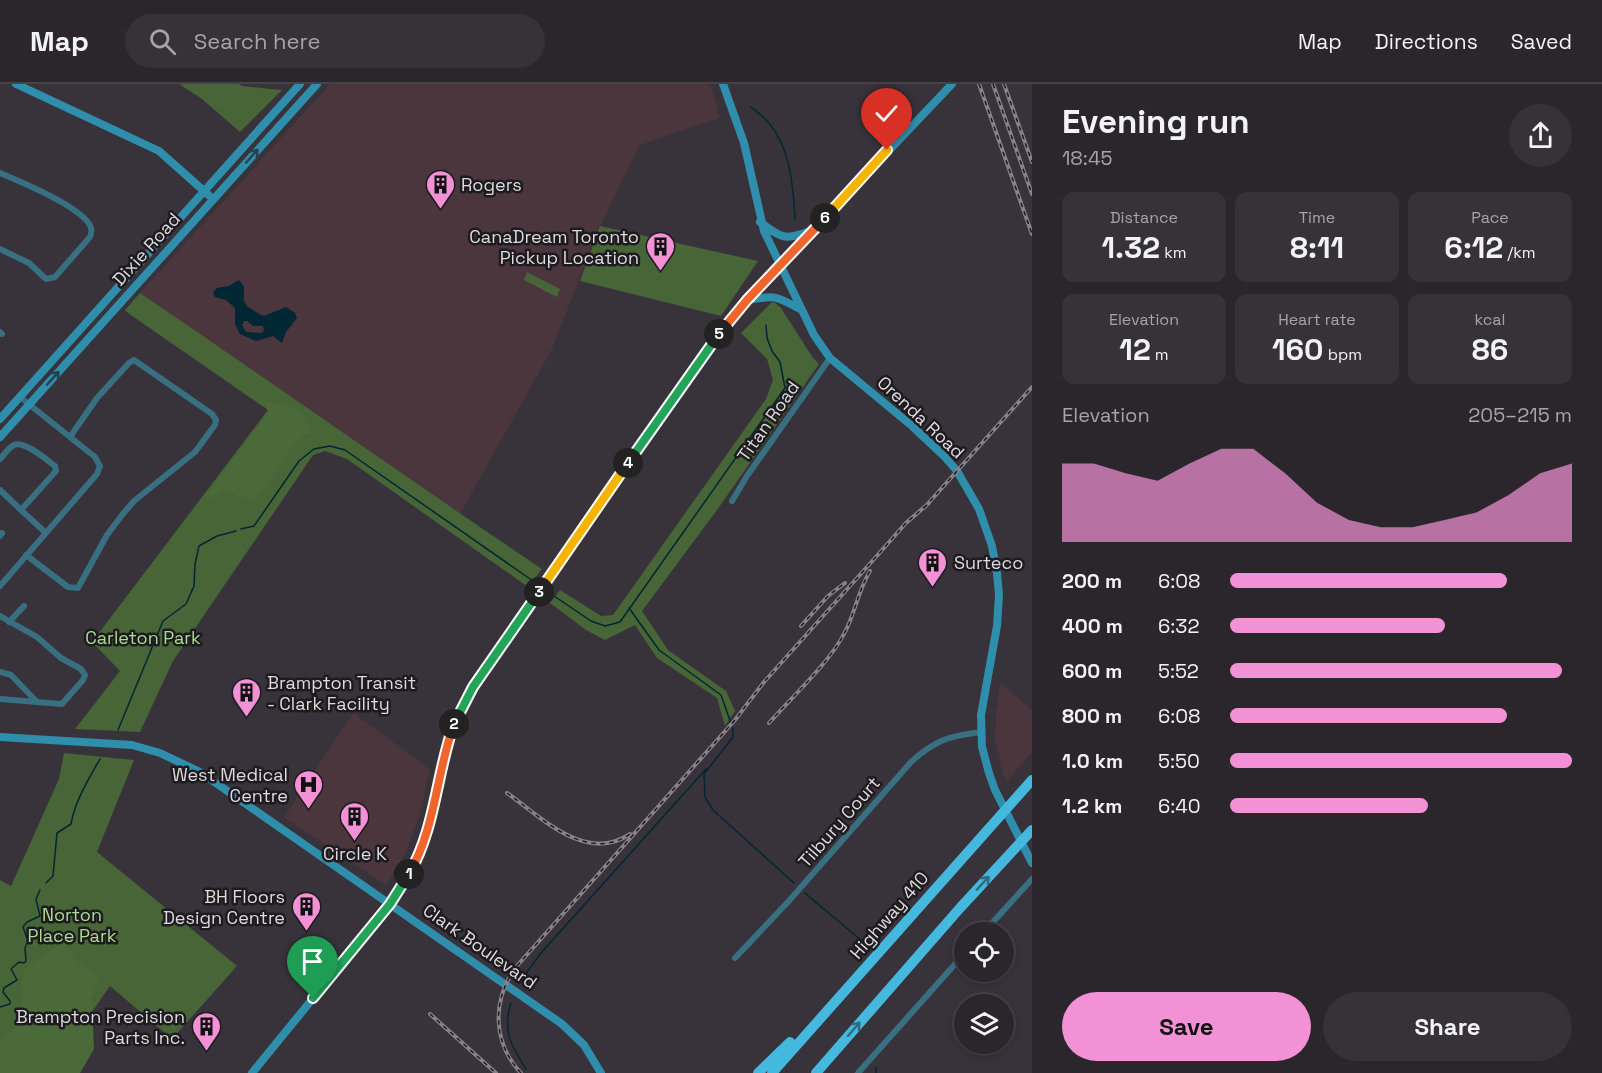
<!DOCTYPE html>
<html lang="en">
<head>
<meta charset="utf-8">
<style>
	body { margin:0; font-family:"Space Grotesk",sans-serif; background:#363238; color:#f1f3f6; height:100vh; display:flex; flex-direction:column; font-size:22px; white-space:nowrap }
	* { box-sizing:border-box; margin:0 }
	p { font-size:20px; color:#a5a5a9 }
	.icon { flex:none; width:33px; height:33px; fill:none; stroke:currentColor; stroke-width:2; stroke-linecap:round; stroke-linejoin:round }
	.map { position:relative; flex:1; overflow:hidden }
	.drawer { display:flex; flex-direction:column; background:#2a262c; width:570px }
	.drawer>* { flex:none }
	.controls { position:absolute; left:954px; top:838px; display:grid; gap:12px }
	.controls a { display:grid; place-items:center; width:60px; height:60px; border-radius:50%; background:#2a262c; box-shadow:0 3px 9px #0003,0 0 0 2px #464348; font-size:30px }
	.pin { position:absolute; display:grid; place-items:center; width:51px; height:51px; color:#fff; margin:-62px -26px; border-radius:50% 50% 50% 0; rotate:-45deg; box-shadow:0 0 6px #0007 }
	.pin .icon { rotate:45deg }
	.km { position:absolute; width:30px; height:30px; margin:-15px; border-radius:50%; background:#222; color:#fff; font-size:16px; line-height:30px; text-align:center }
	.round { display:grid; place-items:center; flex:none; width:63px; height:63px; border-radius:32px; background:#363238 }
	.overview { display:flex; align-items:center; justify-content:space-between; height:102px; padding:0 30px }
	h1 { font-size:33px; font-weight:700; line-height:45px }
	.stats { display:grid; grid-template-columns:repeat(3,1fr); gap:9px; height:102px; padding:6px 30px }
	.stats div { display:grid; align-content:center; border-radius:12px; background:#363238; text-align:center }
	.stats b { font-size:30px; font-weight:700 }
	.stats small { font-size:16px; font-weight:400 }
	.stats p { font-size:16px }
	.chart { height:168px; padding:12px 30px }
	.chart p { display:flex; justify-content:space-between }
	.chart svg { width:100%; height:108px; margin-top:6px; fill:#f391d6; opacity:.7 }
	.button { display:flex; gap:12px; margin-top:auto; padding:12px 30px }
	.button a { flex:1; height:69px; border-radius:36px; background:#f391d6; color:#111; font-size:24px; font-weight:700; line-height:69px; text-align:center }
	.button a+a { background:#363238; color:#f1f3f6 }
	ul { padding:0 30px; list-style:none; font-size:20px }
	li { display:grid; grid-template-columns:96px 72px 1fr; align-items:center; height:45px }
	li i { height:15px; border-radius:8px; background:#f391d6 }
	header { display:flex; align-items:center; gap:36px; box-sizing:border-box; height:84px; padding:0 30px; background:#2a262c; border-bottom:2px solid #464348 }
	header strong { font-size:28px }
	nav { display:flex; gap:33px; margin-inline-start:auto; font-size:21px }
	.search { width:420px; height:54px; background:#363238; display:flex; align-items:center; gap:15px; box-sizing:border-box; padding:0 21px; border-radius:33px; color:#a5a5a9; font-size:22px }
	main { display:flex; flex:1; min-height:0 }
	.map>svg:first-child { display:block }
	.commercial { fill:#4a363c }
	.green { fill:#476536 }
	.forest { fill:#4b6a39 }
	.water { fill:#002733; fill-rule:evenodd }
	.lines { fill:none; stroke-linecap:round; stroke-linejoin:round }
	.stream { stroke:#002733; stroke-width:1.5 }
	.street { stroke:#386f81; stroke-width:6 }
	.secondary { stroke:#2e8eab; stroke-width:8 }
	.highway { stroke:#45b9dd; stroke-width:10 }
	.rail-casing { stroke:#878289; stroke-width:4 }
	.rail { stroke:#1e1b1f; stroke-width:1.5; stroke-dasharray:4.5; stroke-linecap:butt }
	.oneway { stroke:#244350 }
	.oneway2 { stroke:#326a7e }
	.split-1-casing { stroke:#fff; stroke-width:12 }
	.split-2-casing { stroke:#fff; stroke-width:12 }
	.split-3-casing { stroke:#fff; stroke-width:12 }
	.split-4-casing { stroke:#fff; stroke-width:12 }
	.split-5-casing { stroke:#fff; stroke-width:12 }
	.split-6-casing { stroke:#fff; stroke-width:12 }
	.split-7-casing { stroke:#fff; stroke-width:12 }
	.split-1 { stroke:#22a559; stroke-width:8 }
	.split-2 { stroke:#f0652b; stroke-width:8 }
	.split-3 { stroke:#22a559; stroke-width:8 }
	.split-4 { stroke:#f5b400; stroke-width:8 }
	.split-5 { stroke:#22a559; stroke-width:8 }
	.split-6 { stroke:#f0652b; stroke-width:8 }
	.split-7 { stroke:#f5b400; stroke-width:8 }
	.labels { text-anchor:middle; dominant-baseline:central; stroke-width:5; stroke-linejoin:round; paint-order:stroke }
	.poi-label { font-size:18px; fill:#dedae0; stroke:#1e1b1f; text-anchor:end }
	.street-label { font-size:18px; fill:#dedae0; stroke:#1e1b1f }
	.park-label { font-size:18px; fill:#aadb91; stroke:#1e1b1f }
</style>
</head>
<body>
<header>
<strong>Map</strong>
<div class="search"><svg class="icon" aria-label="search" viewBox="0 0 24 24"><circle cx="10" cy="10" r="6"/><path d="M15 15l6 6"/></svg>Search here</div>
<nav><a>Map</a><a>Directions</a><a>Saved</a></nav>
</header>
<main>
<div class="map">
<svg width="1032" height="989" viewBox="0 0 1032 989">
	<rect width="100%" height="100%" fill="#38323b"/>
	<path class="commercial" d="M330 0H707L711 2 720 34 640 61 600 142 552 265 460 430 140 209Z
		M1000 599 1032 626V669L1007 697 1003 691 995 655 996 628Z
		M353 629 430 685 420 730 406 768 386 801 284 733Z"/>
	<path class="green" d="M179 0H239L242 2 282 6 240 48 202 15Z
		M600 142 758 177 721 232 580 197Z
		M527 188 560 205 557 213 524 196Z
		M140 209C274 300 407 394 542 485L528 503 347 375 325 367 313 371 173 577 140 648 75 645 120 587 92 558 268 326 128 229 125 226Z
		M774 218 781 224 813 274 819 280 817 283 717 426 642 527 668 566 726 607 735 627 725 642 717 614 657 574 635 541 605 556 586 546 550 519 560 506 601 532 613 531 766 315 773 296 767 275 741 249 771 219Z
		M64 669 134 676 97 768 237 882 172 955 110 902 87 935 0 989V796L11 802 59 695Z"/>
	<path class="forest" d="M265 318C296 322 301 320 313 349L303 351 292 362 265 404 253 416 247 415 223 405 211 413 204 414 268 329Z
		M64 857 78 878 99 893 92 914 94 965 80 989H0V956L13 947 21 931 23 886Z"/>
	<path class="water" d="M239 196 244 202V217L247 222 259 230 264 232 286 223 295 229 297 234 286 248 282 259 273 252 256 257 240 250 235 240V224L226 216 215 213 213 208 217 204 229 202ZM244 237H247L253 242H263L264 246 262 249 246 248 242 241Z"/>
	<g class="lines">
		<path class="stream" d="M751 23C757 28 764 33 769 39 791 65 793 103 795 135
			M241 445 254 442 299 377 314 365 330 362 345 366 533 497
			M554 512 591 537 605 542 620 538 785 304 780 278 772 267 767 254 766 241
			M629 524 659 566 721 611 733 645V653L704 690 705 713 713 726 794 799
			M118 646 163 537 186 520 194 502 195 480 199 462 217 452 236 447
			M46 799 53 792 57 749 71 740C75 717 88 696 100 675
			M805 809 863 858
			M519 899 541 869 706 685
			M511 919C502 947 511 962 526 985
			M0 923 10 920V917L3 908 4 904 17 896 11 885 19 878 24 879 26 877 25 864 28 857 23 843 27 838 40 832 36 815 40 806
			M876 983V989"/>
		<path class="street" d="M0 89C19 97 85 124 91 144 92 146 91 150 90 153L55 193 46 195 29 179 0 165
			M0 248 2 250
			M0 375C4 371 8 364 14 361 24 356 47 376 55 382L56 387 21 426 46 449
			M0 406 21 426
			M732 417 747 392 830 274
			M0 452 2 449
			M26 471 68 503 78 504 107 451 122 431 134 417 195 368 215 341 216 336 212 330 134 276 129 279 97 314 70 353
			M0 502 97 390 100 382 95 373 20 313
			M0 532 37 553 61 574 81 585 85 591 83 596 62 620 0 615
			M9 538 24 522
			M0 588 11 591 37 618
			M983 849 1032 795
			M735 874 788 818 911 678C935 656 949 652 981 648
			M858 989 964 870"/>
		<path class="secondary" d="M16 0 159 67 213 115
			M723 0 744 59 764 147 814 251 830 274 912 342 944 372 957 387 979 425 992 462 997 489 999 511 997 542 981 631 982 663 989 689 995 706 1032 779
			M760 138C781 154 785 157 810 147
			M748 216C776 211 776 212 800 225
			M0 335 300 0
			M0 353 317 0
			M0 653 132 661 160 669 200 688 562 940 584 961 601 989
			M252 989 390 820C408 792 424 766 432 733 438 713 439 691 444 670 450 646 461 624 473 603L713 258 747 216 952 0"/>
		<path class="highway" d="M758 989 790 958
			M772 989 1032 696
			M816 989 960 824 1032 746"/>
		<defs>
			<path id="rail" d="M979 0 1032 150
				M993 0 1032 110
				M1004 0 1032 78
				M924 424 1032 303
				M801 542 828 512 845 499
				M769 639C791 614 831 577 845 548 855 529 858 507 870 487
				M507 709C541 733 586 780 630 750
				M430 930 496 989
				M521 989C492 958 492 916 516 883L735 636 764 598 875 474 906 439 929 419"/>
		</defs>
		<use href="#rail" class="rail-casing"/>
		<use href="#rail" class="rail"/>
	</g>
	<defs><path id="oneway-shaft" d="M-6 0H5M1.5-3L5.5 0L1.5 3" fill="none" stroke-width="1.6" stroke-linecap="round" stroke-linejoin="round" transform="scale(1.5)"/></defs>
	<g class="oneway">
		<use href="#oneway-shaft" transform="translate(252 72) rotate(-48)"/>
		<use href="#oneway-shaft" transform="translate(53 294) rotate(-48)"/>
	</g>
	<g class="oneway2">
		<use href="#oneway-shaft" transform="translate(983 799) rotate(-47)"/>
		<use href="#oneway-shaft" transform="translate(854 945) rotate(-49)"/>
	</g>
	<g class="lines">
		<defs>
			<path id="split-1" d="M313 914 390 820 409 790"/>
			<path id="split-2" d="M409 790C436 743 436 690 454 640"/>
			<path id="split-3" d="M454 640 473 603 539 508"/>
			<path id="split-4" d="M539 508 628 379"/>
			<path id="split-5" d="M628 379 719 250"/>
			<path id="split-6" d="M719 250 747 216 825 134"/>
			<path id="split-7" d="M825 134 887 66"/>
		</defs>
		<use href="#split-1" class="split-1-casing"/>
		<use href="#split-2" class="split-2-casing"/>
		<use href="#split-3" class="split-3-casing"/>
		<use href="#split-4" class="split-4-casing"/>
		<use href="#split-5" class="split-5-casing"/>
		<use href="#split-6" class="split-6-casing"/>
		<use href="#split-7" class="split-7-casing"/>
		<use href="#split-1" class="split-1"/>
		<use href="#split-2" class="split-2"/>
		<use href="#split-3" class="split-3"/>
		<use href="#split-4" class="split-4"/>
		<use href="#split-5" class="split-5"/>
		<use href="#split-6" class="split-6"/>
		<use href="#split-7" class="split-7"/>
	</g>
	<defs>
		<symbol id="building-pin" viewBox="-11 -11 22 30"><path d="M0 17L-7.5 6A9.5 9.5 0 1 1 7.5 6Z" fill="#f391d6" stroke="#1e1b1f"/><path d="M-4-6H4V6H1V3H-1V6H-4ZM-2.5-4.3h1.7v1.8h-1.7ZM.8-4.3h1.7v1.8H.8ZM-2.5-1h1.7V.8h-1.7ZM.8-1h1.7V.8H.8Z" fill="#111"/></symbol>
		<symbol id="hospital-pin" viewBox="-11 -11 22 30"><path d="M0 17L-7.5 6A9.5 9.5 0 1 1 7.5 6Z" fill="#f391d6" stroke="#1e1b1f"/><path d="M-5-5h3v3.5h4V-5h3V5h-3V1.5h-4V5h-3Z" fill="#111"/></symbol>
	</defs>
	<g fill-rule="evenodd">
		<use href="#building-pin" x="424" y="84" width="33" height="45"/>
		<use href="#building-pin" x="644" y="146" width="33" height="45"/>
		<use href="#building-pin" x="916" y="462" width="33" height="45"/>
		<use href="#building-pin" x="230" y="592" width="33" height="45"/>
		<use href="#hospital-pin" x="292" y="684" width="33" height="45"/>
		<use href="#building-pin" x="338" y="716" width="33" height="45"/>
		<use href="#building-pin" x="290" y="806" width="33" height="45"/>
		<use href="#building-pin" x="190" y="926" width="33" height="45"/>
	</g>
	<g class="labels">
		<g class="poi-label">
			<text x="461" y="100" text-anchor="start">Rogers</text>
			<text x="639" y="152">CanaDream Toronto<tspan x="639" dy="21">Pickup Location</tspan></text>
			<text x="954" y="478" text-anchor="start">Surteco</text>
			<text x="267" y="598" text-anchor="start">Brampton Transit<tspan x="267" dy="21">- Clark Facility</tspan></text>
			<text x="288" y="690">West Medical<tspan x="288" dy="21">Centre</tspan></text>
			<text x="355" y="769" text-anchor="middle">Circle K</text>
			<text x="285" y="812">BH Floors<tspan x="285" dy="21">Design Centre</tspan></text>
			<text x="185" y="932">Brampton Precision<tspan x="185" dy="21">Parts Inc.</tspan></text>
		</g>
		<g class="street-label">
			<text transform="translate(146 165) rotate(-48)">Dixie Road</text>
			<text transform="translate(921 333) rotate(43)">Orenda Road</text>
			<text transform="translate(768 337) rotate(-55)">Titan Road</text>
			<text transform="translate(839 738) rotate(-49)">Tilbury Court</text>
			<text transform="translate(889 831) rotate(-49)">Highway 410</text>
			<text transform="translate(480 862) rotate(35)">Clark Boulevard</text>
		</g>
		<g class="park-label">
			<text x="143" y="553">Carleton Park</text>
			<text x="72" y="830">Norton<tspan x="72" dy="21">Place Park</tspan></text>
		</g>
	</g>
</svg>
<div class="controls">
<a><svg class="icon" aria-label="locate" viewBox="0 0 24 24"><circle cx="12" cy="12" r="6"/><path d="M12 2v4M12 18v4M2 12h4M18 12h4"/></svg></a>
<a><svg class="icon" aria-label="layers" viewBox="0 0 24 24"><path d="M12 4l9 5-9 5-9-5zM3 14l9 5 9-5"/></svg></a>
</div>
<div class="pin" style="left:313px;top:914px;background:#1e9e55"><svg class="icon" aria-label="arrive" viewBox="0 0 24 24"><path d="M6 21V4h12l-3 4 3 4H6"/></svg></div>
<div class="pin" style="left:887px;top:66px;background:#d93025"><svg class="icon" aria-label="check" viewBox="0 0 24 24"><path d="M5 12l5 5 9-10"/></svg></div>
<b class="km" style="left:409px;top:790px">1</b>
<b class="km" style="left:454px;top:640px">2</b>
<b class="km" style="left:539px;top:508px">3</b>
<b class="km" style="left:628px;top:379px">4</b>
<b class="km" style="left:719px;top:250px">5</b>
<b class="km" style="left:825px;top:134px">6</b>
</div>
<section class="drawer">
<div class="overview"><div><h1>Evening run</h1><p>18:45</p></div><a class="round"><svg class="icon" aria-label="share" viewBox="0 0 24 24"><path d="M12 15V3M7 8l5-5 5 5M5 13v7h14v-7"/></svg></a></div>
<div class="stats">
<div><p>Distance</p><b>1.32<small> km</small></b></div>
<div><p>Time</p><b>8:11</b></div>
<div><p>Pace</p><b>6:12<small> /km</small></b></div>
</div>
<div class="stats">
<div><p>Elevation</p><b>12<small> m</small></b></div>
<div><p>Heart rate</p><b>160<small> bpm</small></b></div>
<div><p>kcal</p><b>86</b></div>
</div>
<div class="chart"><p><span>Elevation</span>205–215 m</p>
<svg viewBox="0 0 160 44" preserveAspectRatio="none"><path d="M0 44V12L10 12L20 16L30 19L40 12L50 6L60 6L70 16L80 28L90 35L100 38L110 38L120 35L130 32L140 25L150 16L160 12V44z"/></svg>
</div>
<ul>
<li><b>200 m</b>6:08<i style="width:81%"></i></li>
<li><b>400 m</b>6:32<i style="width:63%"></i></li>
<li><b>600 m</b>5:52<i style="width:97%"></i></li>
<li><b>800 m</b>6:08<i style="width:81%"></i></li>
<li><b>1.0 km</b>5:50<i style="width:100%"></i></li>
<li><b>1.2 km</b>6:40<i style="width:58%"></i></li>
</ul>
<div class="button"><a>Save</a><a>Share</a></div>
</section>
</main>
</body>
</html>
